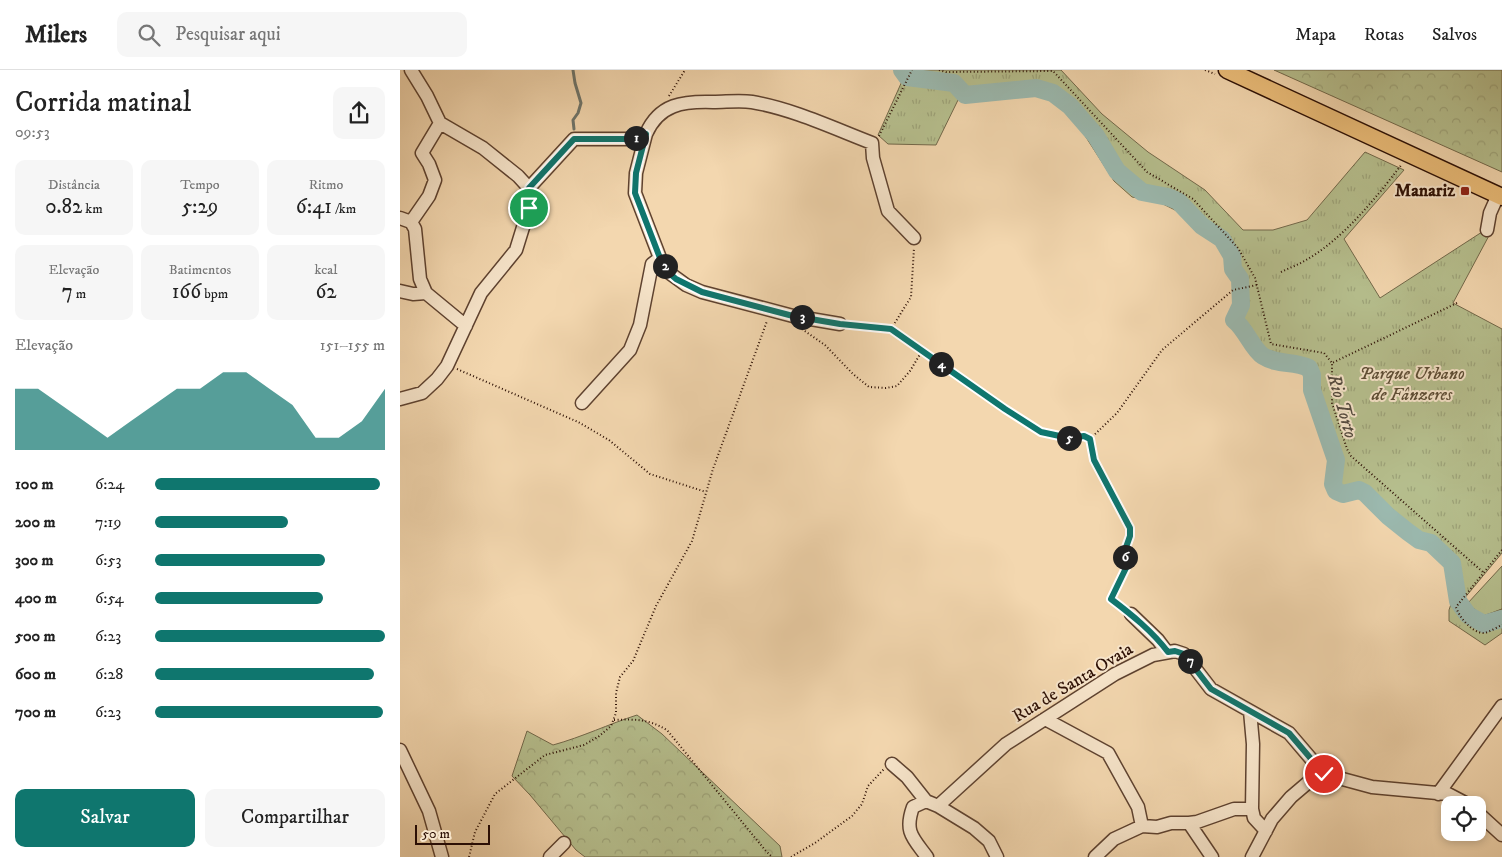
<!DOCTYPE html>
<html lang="pt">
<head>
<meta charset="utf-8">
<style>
	body { margin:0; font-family:"IM FELL DW Pica",serif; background:#f6f6f6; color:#222; height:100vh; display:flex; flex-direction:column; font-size:19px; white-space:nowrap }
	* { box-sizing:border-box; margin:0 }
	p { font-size:16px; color:#767676 }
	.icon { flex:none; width:28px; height:28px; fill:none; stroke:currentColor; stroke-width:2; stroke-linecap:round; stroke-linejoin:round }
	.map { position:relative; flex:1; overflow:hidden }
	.panel { display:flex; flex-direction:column; background:#fff; width:400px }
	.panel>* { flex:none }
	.controls { position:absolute; left:1041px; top:726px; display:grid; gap:10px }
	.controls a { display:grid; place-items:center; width:45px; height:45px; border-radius:10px; background:#fff; box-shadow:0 2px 8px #0003; font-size:25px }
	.scale { position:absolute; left:15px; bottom:12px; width:75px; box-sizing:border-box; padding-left:5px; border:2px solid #2d1005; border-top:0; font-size:14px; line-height:18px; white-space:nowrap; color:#2d1005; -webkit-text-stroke:4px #f7e5cb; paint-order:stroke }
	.pin { position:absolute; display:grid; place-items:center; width:42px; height:42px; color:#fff; margin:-21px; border:2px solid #fff; border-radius:50%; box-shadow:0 1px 5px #0007 }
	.km { position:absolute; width:25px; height:25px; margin:-12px; border-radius:50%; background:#222; color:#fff; font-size:14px; line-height:25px; text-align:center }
	.round { display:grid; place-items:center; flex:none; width:52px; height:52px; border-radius:10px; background:#f6f6f6 }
	.headline { display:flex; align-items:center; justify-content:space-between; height:85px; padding:0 15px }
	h1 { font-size:28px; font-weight:600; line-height:38px }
	.stats { display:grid; grid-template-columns:repeat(3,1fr); gap:8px; height:85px; padding:5px 15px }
	.stats div { display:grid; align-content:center; border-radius:10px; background:#f6f6f6; text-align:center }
	.stats b { font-size:21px; font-weight:600 }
	.stats small { font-size:14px; font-weight:400 }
	.stats p { font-size:14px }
	.chart { height:140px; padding:10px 15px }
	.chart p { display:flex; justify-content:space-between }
	.chart svg { width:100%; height:90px; margin-top:5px; fill:#0f766e; opacity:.7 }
	.button { display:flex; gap:10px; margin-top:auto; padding:10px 15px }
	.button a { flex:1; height:58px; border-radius:10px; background:#0f766e; color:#fff; font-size:20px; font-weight:600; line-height:58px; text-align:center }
	.button a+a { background:#f6f6f6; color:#222 }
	ul { padding:0 15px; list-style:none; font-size:16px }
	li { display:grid; grid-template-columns:80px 60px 1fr; align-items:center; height:38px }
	li i { height:12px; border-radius:6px; background:#0f766e }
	header { display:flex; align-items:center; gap:30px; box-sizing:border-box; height:70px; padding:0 25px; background:#fff; border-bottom:1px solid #e0e0e0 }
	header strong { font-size:24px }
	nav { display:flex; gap:28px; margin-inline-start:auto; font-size:18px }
	.search { width:350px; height:45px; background:#f6f6f6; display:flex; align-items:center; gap:12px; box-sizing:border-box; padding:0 18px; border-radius:10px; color:#767676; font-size:19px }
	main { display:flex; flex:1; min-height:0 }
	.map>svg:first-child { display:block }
	.grass { fill:#b6bf8e; stroke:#72684a }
	.forest { fill:url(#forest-crowns); stroke:#72684a }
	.park { fill:url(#park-tufts); stroke:#72684a }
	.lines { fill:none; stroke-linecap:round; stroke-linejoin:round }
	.stream { stroke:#6f756b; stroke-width:3 }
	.river { stroke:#9bb9af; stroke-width:18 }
	.minor-casing { stroke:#5e4230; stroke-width:15 }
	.major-casing { stroke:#2d1005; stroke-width:19 }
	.path { stroke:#2d1005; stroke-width:2; stroke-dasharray:1 2.5; stroke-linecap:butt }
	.minor { stroke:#f7e5cb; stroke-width:12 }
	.major { stroke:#eabc78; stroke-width:16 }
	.route-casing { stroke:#fff; stroke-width:10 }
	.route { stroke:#0f766e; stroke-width:6 }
	.poi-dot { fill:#8f2418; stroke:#f7e5cb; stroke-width:2 }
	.labels { text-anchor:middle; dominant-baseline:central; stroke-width:4; stroke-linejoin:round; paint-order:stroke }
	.poi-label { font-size:18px; font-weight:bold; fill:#2d1005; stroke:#f7e5cb; text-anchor:end }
	.park-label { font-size:18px; font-style:italic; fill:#5d4d35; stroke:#f7e5cb }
	.street-label { font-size:18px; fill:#2d1005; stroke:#f7e5cb }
	.water-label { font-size:19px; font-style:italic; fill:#544b40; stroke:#f7e5cb }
</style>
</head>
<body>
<header>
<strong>Milers</strong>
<div class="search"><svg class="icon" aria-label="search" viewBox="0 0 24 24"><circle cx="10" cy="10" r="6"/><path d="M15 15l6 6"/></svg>Pesquisar aqui</div>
<nav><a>Mapa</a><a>Rotas</a><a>Salvos</a></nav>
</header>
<main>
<section class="panel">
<div class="headline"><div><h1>Corrida matinal</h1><p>09:53</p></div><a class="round"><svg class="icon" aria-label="share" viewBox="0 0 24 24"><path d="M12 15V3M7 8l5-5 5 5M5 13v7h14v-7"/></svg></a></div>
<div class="stats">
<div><p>Distância</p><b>0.82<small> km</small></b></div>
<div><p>Tempo</p><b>5:29</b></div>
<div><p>Ritmo</p><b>6:41<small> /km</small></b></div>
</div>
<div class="stats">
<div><p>Elevação</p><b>7<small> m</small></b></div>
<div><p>Batimentos</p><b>166<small> bpm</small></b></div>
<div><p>kcal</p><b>62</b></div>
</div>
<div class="chart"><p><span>Elevação</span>151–155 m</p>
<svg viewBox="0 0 160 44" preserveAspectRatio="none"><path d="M0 44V14L10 14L20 22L30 30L40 38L50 30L60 22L70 14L80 14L90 6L100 6L110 14L120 22L130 38L140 38L150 30L160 14V44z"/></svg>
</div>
<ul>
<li><b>100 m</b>6:24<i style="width:98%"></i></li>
<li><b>200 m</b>7:19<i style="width:58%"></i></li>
<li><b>300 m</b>6:53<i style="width:74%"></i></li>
<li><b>400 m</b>6:54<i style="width:73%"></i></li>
<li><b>500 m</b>6:23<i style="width:100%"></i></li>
<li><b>600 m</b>6:28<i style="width:95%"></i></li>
<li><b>700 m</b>6:23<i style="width:99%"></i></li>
</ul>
<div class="button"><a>Salvar</a><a>Compartilhar</a></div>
</section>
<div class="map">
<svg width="1102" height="787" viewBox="0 0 1102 787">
	<defs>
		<pattern id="forest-crowns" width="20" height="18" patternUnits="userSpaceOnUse" patternTransform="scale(1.25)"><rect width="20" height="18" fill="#b6bf8e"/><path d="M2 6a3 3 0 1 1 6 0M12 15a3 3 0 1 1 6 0" fill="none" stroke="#9da379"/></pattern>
		<pattern id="park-tufts" width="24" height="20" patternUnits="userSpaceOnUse" patternTransform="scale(1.25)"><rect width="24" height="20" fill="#b6bf8e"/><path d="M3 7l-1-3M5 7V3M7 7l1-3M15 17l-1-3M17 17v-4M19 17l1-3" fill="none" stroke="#9da379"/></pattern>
	</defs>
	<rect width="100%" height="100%" fill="#f3d7af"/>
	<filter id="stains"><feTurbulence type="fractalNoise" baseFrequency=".004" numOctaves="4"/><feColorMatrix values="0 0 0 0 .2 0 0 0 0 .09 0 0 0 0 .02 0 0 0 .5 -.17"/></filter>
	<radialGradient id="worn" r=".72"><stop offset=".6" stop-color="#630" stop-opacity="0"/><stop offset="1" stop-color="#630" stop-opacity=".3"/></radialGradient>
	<path class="grass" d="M1102 496V539L1083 547 1067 534Z"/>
	<path class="forest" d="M874 0H1102V102Z
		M237 645 262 664 380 776 382 787H185L176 780 130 725 112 706 127 661 153 675C182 667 209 654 237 645Z"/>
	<path class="park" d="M507 0H661L702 44 748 82 805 120 843 160H873L907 150 965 82 1004 100 944 169 980 228 1082 162 1092 160 1053 233 1102 259V483L1063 530 1083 546 1102 539V563L1085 575 1049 551V540L1055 522 1060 515 1061 500 1055 488 1043 474 1034 468 1021 464 966 416 945 418 938 414 941 386 922 331 913 294 877 286 864 280 841 248 835 226 834 213 831 200 821 178 787 146 759 132 732 127 714 111 682 61 652 29 629 25 559 28 536 75 488 74 478 65Z"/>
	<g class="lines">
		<path class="stream" d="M173 0 175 13 181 33 178 43 173 50 174 59"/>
		<path class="river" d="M502 0 507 7 554 13 565 25 636 18 653 23 670 36 696 66 717 101 742 122 768 127 778 131 802 156 822 169 832 186 833 199 840 209 841 235 834 250C846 259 852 279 863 286 877 295 894 291 909 298L912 305V320L936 390 933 414 936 421 943 424 959 420 965 423 988 446 1008 462 1019 470 1031 473 1052 493 1058 531 1068 545 1084 554 1102 549"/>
		<defs>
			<path id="minor" d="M11 0 27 26 40 53 83 78 118 106 129 118
				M246 64 236 103 235 123 260 188 268 202 286 215 302 222 393 246 440 254
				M0 148 11 152 15 159 20 209 26 223 66 256
				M11 152 29 126 35 110 29 94 22 83 40 53
				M1087 160 1090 143 1098 125
				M0 221 13 224 26 223
				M0 329 22 323 37 309 47 296 81 223 116 180 129 138V118L174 69H234L246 64C259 34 283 31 313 32 326 32 340 30 352 32 393 39 433 58 472 73L473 88 488 141 514 168
				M182 333 230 280 240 255 252 194 260 188
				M731 544 758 570 767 582
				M850 641 853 674 852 739 854 748 866 761
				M645 649 708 683 738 737 742 756
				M0 680 29 741 42 787
				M492 694 507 707 526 731 538 736 574 758 589 771 597 787
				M1038 724 1102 636
				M526 731 513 737C504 762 513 768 527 787
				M538 736 606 674 715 604 753 585 775 581 784 584 811 619 889 663 924 704 972 717 1048 724 1069 735
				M1078 743 1102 765
				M789 753 797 752 834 739H852
				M150 787 164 773
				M695 787 714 769 742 756 757 757 771 753H789L812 787
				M852 787 872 749 891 727 918 704H924"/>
			<path id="major" d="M827 0 1102 127"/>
		</defs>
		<use href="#minor" class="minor-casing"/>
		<use href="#major" class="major-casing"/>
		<path class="path" d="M539 0 546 2 653 1 747 102 793 129 838 178 855 208 871 274 924 283 932 293
			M805 0 815 4
			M269 26 285 0
			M479 66 512 0
			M881 202C889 198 898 195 906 190 943 169 976 128 1002 94
			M1057 233 932 293V333L947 379 951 386 1084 503
			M450 255 491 259 605 339 641 362 669 368 685 366 690 369 694 390 730 458V466L723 483 726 498 711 529 723 538
			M402 259 425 275 453 304 469 317 486 318 497 316 510 301 522 281
			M491 259 511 227 514 178
			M57 299 178 352 209 370 250 404 306 422
			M690 369 717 343 762 280 833 220 857 215
			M1102 480 1056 537C1059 547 1072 563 1084 563 1090 562 1097 557 1102 555
			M214 650C236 649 248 649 267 660L365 780 372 787
			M69 787 75 762 95 724 145 685 184 675 198 667 211 656 216 643V623L220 607 233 591 256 536 292 471 313 399 367 251
			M391 787 415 773 452 746 462 734 468 716 484 699"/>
		<use href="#minor" class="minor"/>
		<use href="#major" class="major"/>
	</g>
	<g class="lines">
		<defs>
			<path id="route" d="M129 138V118L174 69H234L246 64 236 103 235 123 260 188 268 202 276 209 302 222 393 246 440 254 491 259 605 339 641 362 669 368 684 366 690 369 694 390 730 458V466L724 483 726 498 711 529C732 545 752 561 768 582L775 581 784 584 811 619 889 663 924 704"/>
		</defs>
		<use href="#route" class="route-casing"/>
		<use href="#route" class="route"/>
	</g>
	<rect class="poi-dot" x="1060" y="116" width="10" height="10" rx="2.5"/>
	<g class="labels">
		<g class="poi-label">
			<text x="1055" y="121">Manariz</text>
		</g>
		<g class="park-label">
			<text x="1012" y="304">Parque Urbano<tspan x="1012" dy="21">de Fânzeres</tspan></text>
		</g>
		<g class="street-label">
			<text transform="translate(673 613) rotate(-31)">Rua de Santa Ovaia</text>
		</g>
		<g class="water-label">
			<text transform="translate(942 336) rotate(74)">Rio Torto</text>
		</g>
	</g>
	<rect width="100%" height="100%" filter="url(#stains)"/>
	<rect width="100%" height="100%" fill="url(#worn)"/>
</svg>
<div class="controls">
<a><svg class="icon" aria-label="locate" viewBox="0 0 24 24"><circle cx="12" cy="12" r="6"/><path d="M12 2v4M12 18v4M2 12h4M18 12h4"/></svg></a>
</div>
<div class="scale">50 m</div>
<div class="pin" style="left:129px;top:138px;background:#1e9e55"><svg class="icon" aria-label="arrive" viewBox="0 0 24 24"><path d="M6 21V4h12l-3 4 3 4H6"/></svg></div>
<div class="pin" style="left:924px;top:704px;background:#d93025"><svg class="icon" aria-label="check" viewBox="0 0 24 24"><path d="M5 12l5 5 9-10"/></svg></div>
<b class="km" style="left:236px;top:68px">1</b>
<b class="km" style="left:265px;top:196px">2</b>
<b class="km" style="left:402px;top:247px">3</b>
<b class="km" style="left:541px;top:294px">4</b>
<b class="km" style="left:669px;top:368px">5</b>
<b class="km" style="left:725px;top:487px">6</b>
<b class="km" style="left:790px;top:591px">7</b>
</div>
</main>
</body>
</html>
